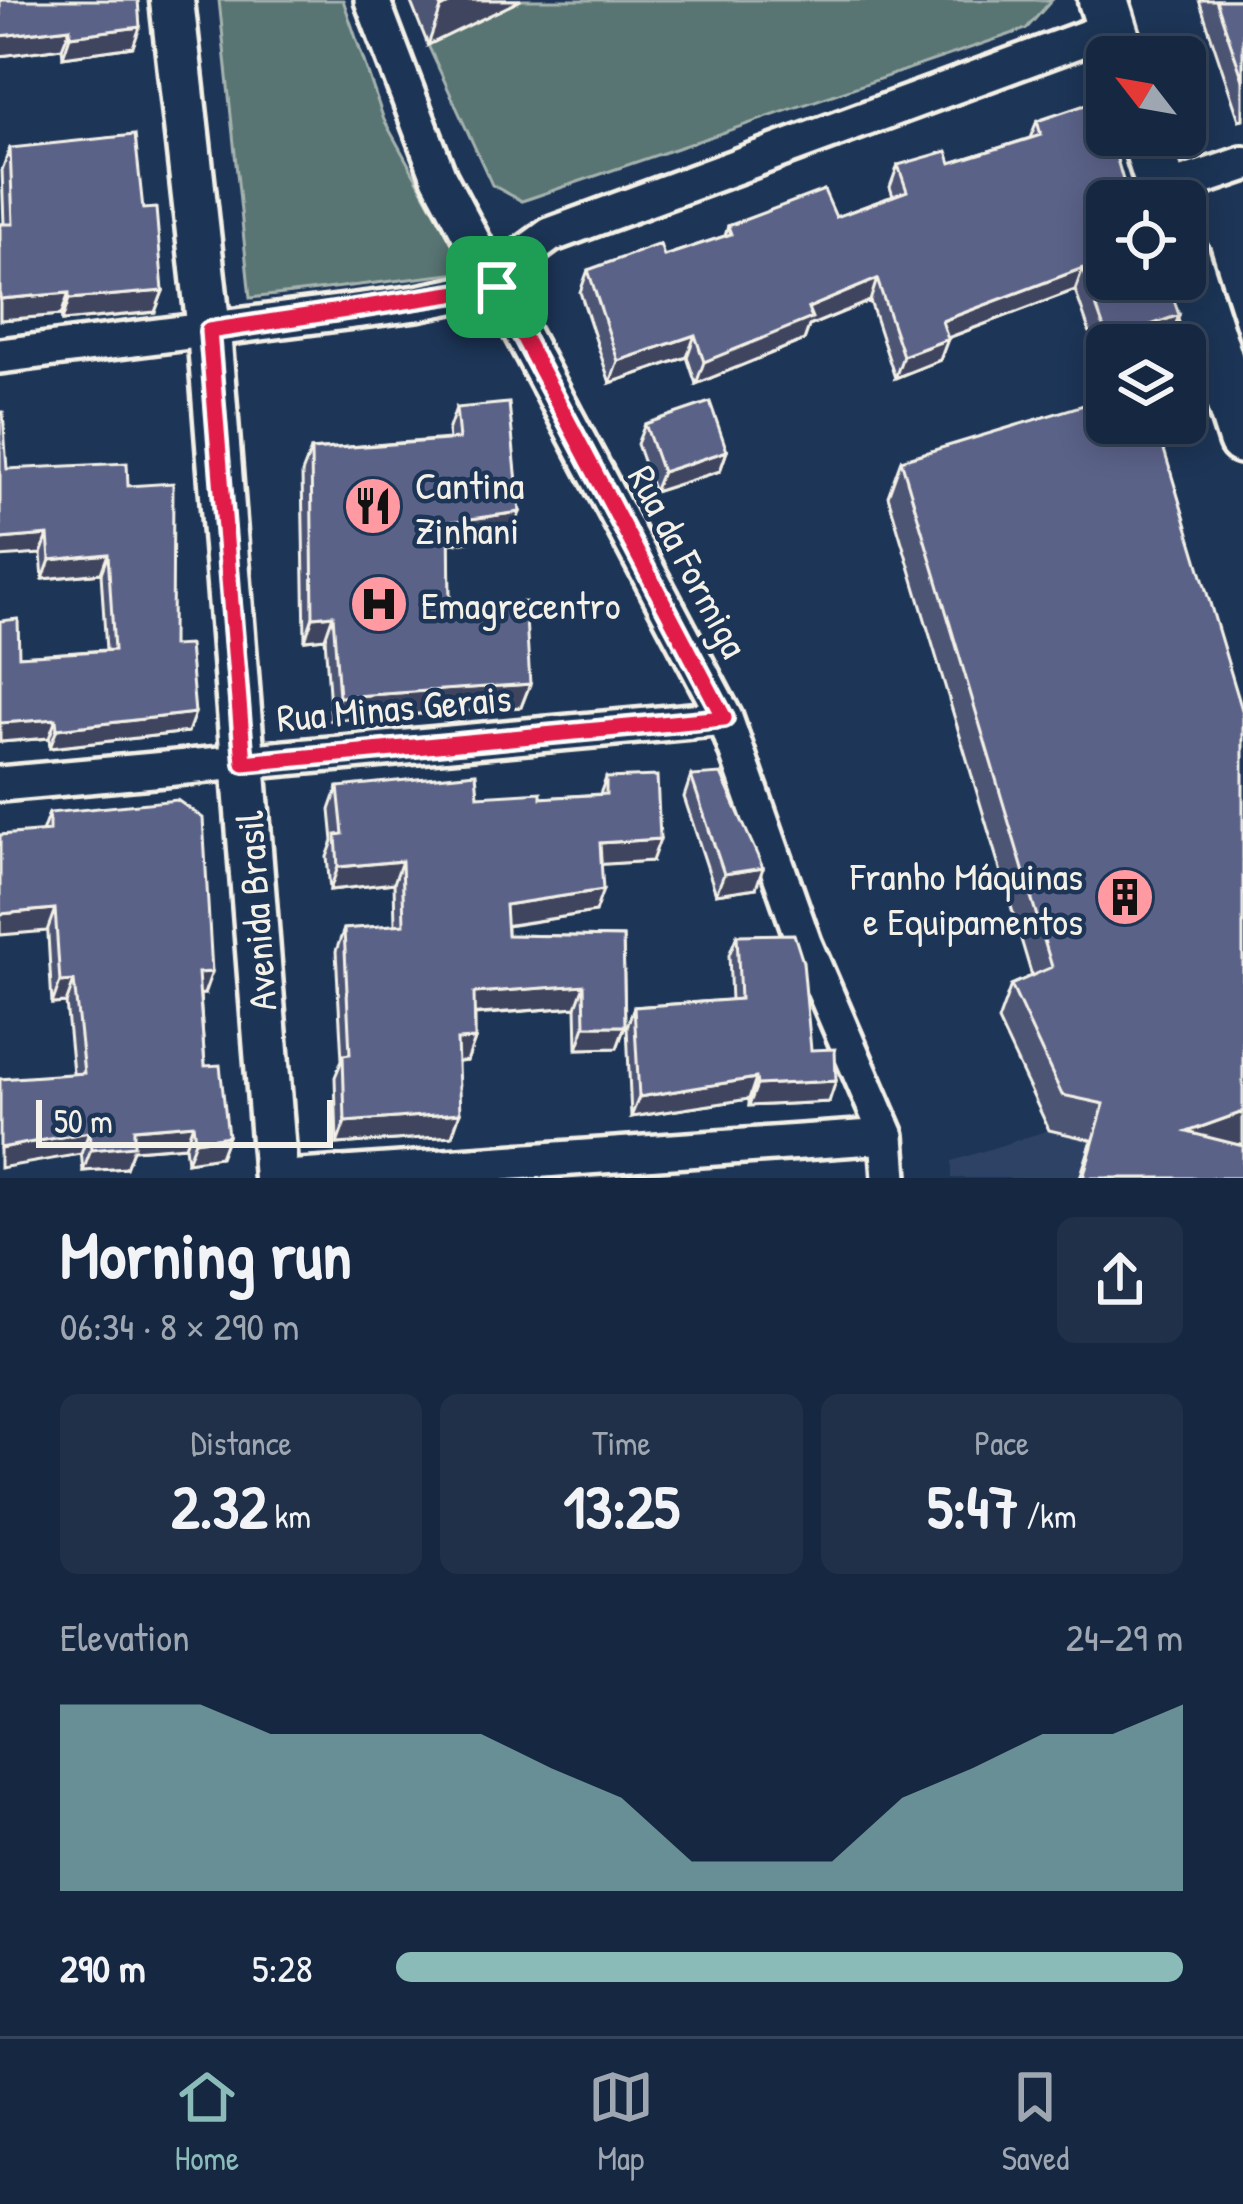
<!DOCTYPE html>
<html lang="en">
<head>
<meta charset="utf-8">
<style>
	body { margin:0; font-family:"Patrick Hand",sans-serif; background:#1f3048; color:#f1f3f6; height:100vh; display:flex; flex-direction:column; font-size:45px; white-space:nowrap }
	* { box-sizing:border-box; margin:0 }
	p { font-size:39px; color:#9ea6b1 }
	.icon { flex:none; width:66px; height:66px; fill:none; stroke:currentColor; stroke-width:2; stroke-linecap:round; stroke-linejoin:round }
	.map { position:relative; height:1178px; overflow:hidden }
	.panel { display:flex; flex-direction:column; background:#162841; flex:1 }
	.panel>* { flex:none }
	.needle { width:78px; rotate:301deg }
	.fabs { position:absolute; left:1086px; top:36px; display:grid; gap:24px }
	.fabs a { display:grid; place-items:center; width:120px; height:120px; border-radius:18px; background:#162841; box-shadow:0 6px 30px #0003,0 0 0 3px #35445a; font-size:60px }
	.scale { position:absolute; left:36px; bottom:30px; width:297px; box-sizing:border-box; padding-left:12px; border:6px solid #f4f1e8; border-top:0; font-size:33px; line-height:42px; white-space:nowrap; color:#f4f1e8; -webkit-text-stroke:9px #1d3557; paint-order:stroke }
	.pin { position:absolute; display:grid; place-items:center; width:102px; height:102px; color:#fff; margin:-51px; border-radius:24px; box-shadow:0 6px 18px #0006 }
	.round { display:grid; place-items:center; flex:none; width:126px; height:126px; border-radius:18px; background:#1f3048 }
	.headline { display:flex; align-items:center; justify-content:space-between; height:204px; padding:0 60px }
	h1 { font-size:66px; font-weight:700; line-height:90px }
	.figures { display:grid; grid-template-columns:repeat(3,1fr); gap:18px; height:204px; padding:12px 60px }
	.figures div { display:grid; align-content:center; border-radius:18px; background:#1f3048; text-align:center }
	.figures b { font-size:60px; font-weight:700 }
	.figures small { font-size:33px; font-weight:400 }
	.figures p { font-size:33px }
	.chart { height:336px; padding:24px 60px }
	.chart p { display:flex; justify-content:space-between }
	.chart svg { width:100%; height:216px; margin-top:12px; fill:#8bbbb9; opacity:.7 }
	ul { padding:0 60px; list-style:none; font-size:39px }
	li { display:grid; grid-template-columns:192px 144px 1fr; align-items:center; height:90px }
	li i { height:30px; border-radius:15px; background:#8bbbb9 }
	.menu { display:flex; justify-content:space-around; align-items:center; height:168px; border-top:3px solid #35445a; background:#162841; font-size:33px; color:#9ea6b1 }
	.menu a { display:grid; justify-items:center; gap:6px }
	.menu .active { color:#8bbbb9 }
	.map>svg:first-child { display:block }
	.built { fill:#2f4266 }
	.green { fill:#587573; stroke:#a6b3ae; stroke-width:3 }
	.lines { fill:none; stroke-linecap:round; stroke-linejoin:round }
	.minor-casing { stroke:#f4f1e8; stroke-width:42 }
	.tertiary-casing { stroke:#f4f1e8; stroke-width:51 }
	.secondary-casing { stroke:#f4f1e8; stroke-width:57 }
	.minor { stroke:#1d3557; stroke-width:33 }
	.tertiary { stroke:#1d3557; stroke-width:42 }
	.secondary { stroke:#1d3557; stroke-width:48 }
	.wall { fill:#4d5475; stroke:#f4f1e8; stroke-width:3 }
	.shaded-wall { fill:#3f455f; stroke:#f4f1e8; stroke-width:3 }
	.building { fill:#5a6288; stroke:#f4f1e8; stroke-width:3 }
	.route-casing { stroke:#fff; stroke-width:24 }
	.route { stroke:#e11d48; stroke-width:15 }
	.labels { text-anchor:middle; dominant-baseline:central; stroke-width:9; stroke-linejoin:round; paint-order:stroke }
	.poi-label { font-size:39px; fill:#f4f1e8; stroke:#1d3557; text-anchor:start }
	.street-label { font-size:39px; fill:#f4f1e8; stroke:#1d3557 }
</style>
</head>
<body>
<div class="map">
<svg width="1243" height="1178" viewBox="0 0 1243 1178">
	<rect width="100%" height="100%" fill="#1d3557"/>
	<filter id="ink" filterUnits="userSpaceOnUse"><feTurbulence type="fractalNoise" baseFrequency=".00833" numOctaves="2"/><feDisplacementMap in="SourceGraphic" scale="24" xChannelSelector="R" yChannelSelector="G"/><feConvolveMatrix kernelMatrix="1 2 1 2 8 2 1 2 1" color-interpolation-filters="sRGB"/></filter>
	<g filter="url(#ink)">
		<path class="built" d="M1049 1130 1225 1178H952V1161Z"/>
		<path class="green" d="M219 0H343L384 120 468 272 250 298Z
			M521 0H1052L1026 29 522 201 492 185 428 45Z"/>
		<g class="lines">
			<defs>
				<path id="minor" d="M372 0 439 177 725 718 804 943 887 1136 890 1178
					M1163 191 1243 164
					M497 287 524 254 550 235 1112 28
					M0 356 417 303 497 287
					M0 784 725 718
					M286 1178 887 1136"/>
				<path id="tertiary" d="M172 0 209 331 276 1178"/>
				<path id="secondary" d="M1103 0 1121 57
					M1145 135 1166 201
					M1185 257 1243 439"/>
			</defs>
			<use href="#minor" class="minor-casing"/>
			<use href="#tertiary" class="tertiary-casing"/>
			<use href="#secondary" class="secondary-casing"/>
			<use href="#minor" class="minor"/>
			<use href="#tertiary" class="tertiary"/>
			<use href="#secondary" class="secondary"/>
		</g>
		<path class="wall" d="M0 0 133 47 63 57 62 48 0 56Z
			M410 0H521L428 45Z
			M1199 0H1243V119L1239 120Z
			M1037 121 1171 337 1148 345H1107V359L1100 362 1075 290 948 338 940 360 895 378 870 301 809 326 804 340 696 384 687 357 610 383 580 292 588 270 664 256 725 236 728 226 836 217 893 196 890 187 898 165 951 163 1030 138Z
			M10 148 143 209 163 291 155 312 62 321 61 315 0 320V224H4L2 170Z
			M456 408 520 512 511 535 449 544 450 607 530 684 521 707 331 720 325 638 305 640 302 473 311 450 449 439 448 431Z
			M645 424 727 451 720 471 654 492 637 444Z
			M901 460 1238 1145 1243 1178H1080L1092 1140 1049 1130 998 1021 1011 985 1032 976 888 496Z
			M7 469 128 486 172 646 188 732 50 748 49 738 0 742V621L19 656 106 650 101 573 43 579 41 554Z
			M691 776 756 888 716 894 684 797Z
			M606 778 652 861 601 864 595 912 507 926V935L623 937 625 1026 617 1048 577 1049 576 1007 475 1015V1039L467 1061 458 1062 452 1136 337 1144 335 1077 342 1060 336 951 344 929 395 925 394 883 330 890 327 857 333 841 330 810 338 787 478 796 541 798 600 794Z
			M49 813 204 994H200L205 1066 228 1136 220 1157 187 1162 185 1146 133 1150 126 1168 83 1171 66 1003 52 1004 42 832Z
			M737 935 811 1050 829 1102 749 1106V1099L631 1117 627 1027 634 1007 731 1000 729 955Z"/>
		<path class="shaded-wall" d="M457 0H521L428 45 441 8Z
			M140 27 133 47 63 57 70 36Z
			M70 28 62 48 0 56V36Z
			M1083 268 1075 290 934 343 942 321Z
			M877 279 870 301 809 326 804 340 696 384 704 362 808 308Z
			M163 291 155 312 62 321 69 299Z
			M69 293 61 315 0 320V299Z
			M1179 315 1171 337 1148 345H1107V359L1100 362 1108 340Z
			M695 335 687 357 610 383 618 361Z
			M948 339 940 360 895 378 903 356Z
			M727 451 720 471 654 492 662 472Z
			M520 512 511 535 440 545 449 522Z
			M48 535 41 554 0 557V539Z
			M108 554 101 573 43 579 50 560Z
			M333 615 325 638 305 640 313 617Z
			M530 684 521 707 331 720 339 697Z
			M195 713 188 732 50 748 57 729Z
			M56 719 49 738 0 742V723Z
			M660 839 652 861 592 865 600 843Z
			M402 861 394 883 330 890 338 867Z
			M763 868 756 888 716 894 724 874Z
			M603 890 595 912 497 927 505 905Z
			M55 909 47 931 0 935V914Z
			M212 972 204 994 190 995 198 973Z
			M74 981 66 1003 52 1004 60 982Z
			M584 985 576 1007 466 1015 474 993Z
			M585 1026H625L617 1048 577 1049Z
			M475 1039 467 1061 449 1063 457 1040Z
			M756 1078 749 1099 631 1117 639 1097Z
			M836 1081 829 1102 749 1106 757 1085Z
			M1243 1112V1143L1174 1168 1187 1132Z
			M460 1113 452 1136 337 1144 345 1122Z
			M193 1124 185 1146 133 1150 126 1168 83 1171 91 1150 134 1129Z
			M89 1132 81 1154 0 1168V1148Z
			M228 1136 220 1157 187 1162 195 1141Z"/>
		<path class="building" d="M0 0H138L140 27 70 36V28L0 36Z
			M438 0H457L441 8Z
			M1216 0H1243V80Z
			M1091 103 1103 112 1107 126V135H1110L1129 201H1107V279H1167L1179 315 1108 340 1083 268 942 321 948 339 903 356 877 279 808 308 812 318 704 362 695 335 618 361 588 270 660 244 664 256 731 234 728 226 824 190 836 217 907 191 898 165 947 151 951 163 1041 135 1037 121Z
			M135 135 143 209 156 208 163 291 69 299V293L0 299V224H13L10 148Z
			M1107 398V423H1156L1243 713V1112L1187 1132 1243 1146V1178H1083L1104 1104 1062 1095 1011 985 1052 967 901 460Z
			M710 402 727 451 662 472 645 424Z
			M509 403 520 512 449 522 450 607 525 602 530 684 339 697 333 615 313 617 311 450 459 439 456 408Z
			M0 412H3L7 469 127 463 128 486 173 483 172 646 189 645 195 713 57 729 56 719 0 723V621L18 619 19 656 114 650 108 554 50 560 48 535 0 539Z
			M476 773 478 796 541 792V798L606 794V778L657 776 660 839 600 843 603 890 505 905 507 935 623 937 625 1026H585L584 985 474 993 475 1039 457 1040 460 1113 345 1122 343 1055 350 1054 344 929 404 924 402 861 338 867 336 835 343 834 338 787Z
			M721 774 763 868 724 874 691 776Z
			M177 800 203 818 212 972 198 973 205 1066 220 1065 228 1136 195 1141 193 1124 134 1129V1146L91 1150 89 1132 0 1148V1079L84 1073 74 981 60 982 55 909 0 914V835L49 831V813Z
			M794 934 803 962 811 1050 835 1049 836 1081 757 1085 756 1078 639 1097 634 1007 740 999 737 935Z"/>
	</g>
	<g class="lines" filter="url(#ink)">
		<defs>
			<path id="route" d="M497 287 724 718 244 763 209 331Z"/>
		</defs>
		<use href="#route" class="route-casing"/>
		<use href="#route" class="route"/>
	</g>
	<defs>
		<symbol id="restaurant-disc" viewBox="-11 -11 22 22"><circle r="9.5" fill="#ff9aa2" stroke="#1d3557"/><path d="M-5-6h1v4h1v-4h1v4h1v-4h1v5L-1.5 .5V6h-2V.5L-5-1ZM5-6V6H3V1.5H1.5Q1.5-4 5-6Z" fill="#111"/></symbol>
		<symbol id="hospital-disc" viewBox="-11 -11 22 22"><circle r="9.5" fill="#ff9aa2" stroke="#1d3557"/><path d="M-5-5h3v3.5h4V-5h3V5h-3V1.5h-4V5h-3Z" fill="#111"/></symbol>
		<symbol id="building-disc" viewBox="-11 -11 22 22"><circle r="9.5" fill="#ff9aa2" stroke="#1d3557"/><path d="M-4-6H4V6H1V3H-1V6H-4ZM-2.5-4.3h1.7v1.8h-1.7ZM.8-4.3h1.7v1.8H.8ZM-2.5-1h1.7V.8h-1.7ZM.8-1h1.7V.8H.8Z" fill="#111"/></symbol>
	</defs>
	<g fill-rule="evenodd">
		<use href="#restaurant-disc" x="340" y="473" width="66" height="66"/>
		<use href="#hospital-disc" x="346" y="571" width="66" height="66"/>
		<use href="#building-disc" x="1092" y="864" width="66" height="66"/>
	</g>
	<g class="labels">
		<g class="poi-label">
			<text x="415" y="484">Cantina<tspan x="415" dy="45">Zinhani</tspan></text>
			<text x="421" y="604">Emagrecentro</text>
			<text x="1083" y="875" text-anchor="end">Franho Máquinas<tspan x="1083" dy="45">e Equipamentos</tspan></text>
		</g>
		<g class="street-label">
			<text transform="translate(689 561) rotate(62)">Rua da Formiga</text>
			<text transform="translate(394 707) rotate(-5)">Rua Minas Gerais</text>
			<text transform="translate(255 911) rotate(-94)">Avenida Brasil</text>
		</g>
	</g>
</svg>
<div class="fabs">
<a><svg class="needle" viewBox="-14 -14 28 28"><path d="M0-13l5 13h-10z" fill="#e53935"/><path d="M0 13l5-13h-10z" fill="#9ea6b1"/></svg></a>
<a><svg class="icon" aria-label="locate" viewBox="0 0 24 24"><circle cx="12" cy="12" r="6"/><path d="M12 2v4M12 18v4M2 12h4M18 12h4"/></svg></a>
<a><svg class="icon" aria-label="layers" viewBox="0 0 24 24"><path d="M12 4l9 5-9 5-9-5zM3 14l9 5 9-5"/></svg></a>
</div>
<div class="scale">50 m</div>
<div class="pin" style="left:497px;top:287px;background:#1e9e55"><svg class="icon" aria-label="arrive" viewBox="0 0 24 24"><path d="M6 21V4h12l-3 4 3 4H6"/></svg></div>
</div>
<section class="panel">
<div class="headline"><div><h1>Morning run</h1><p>06:34 · 8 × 290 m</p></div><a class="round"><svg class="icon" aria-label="share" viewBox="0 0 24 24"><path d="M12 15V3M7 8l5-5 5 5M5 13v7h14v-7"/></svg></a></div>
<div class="figures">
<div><p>Distance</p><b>2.32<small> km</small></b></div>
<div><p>Time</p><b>13:25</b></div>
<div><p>Pace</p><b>5:47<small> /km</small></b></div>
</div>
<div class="chart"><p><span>Elevation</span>24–29 m</p>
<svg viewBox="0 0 160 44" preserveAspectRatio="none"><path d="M0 44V6L10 6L20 6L30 12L40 12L50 12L60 12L70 19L80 25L90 38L100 38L110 38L120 25L130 19L140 12L150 12L160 6V44z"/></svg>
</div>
<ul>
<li><b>290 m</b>5:28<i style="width:100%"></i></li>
</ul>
</section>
<nav class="menu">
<a class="active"><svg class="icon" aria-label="home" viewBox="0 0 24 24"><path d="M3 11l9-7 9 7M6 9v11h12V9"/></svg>Home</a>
<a><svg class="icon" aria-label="map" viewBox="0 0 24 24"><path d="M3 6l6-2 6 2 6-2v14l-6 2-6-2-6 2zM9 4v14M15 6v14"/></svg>Map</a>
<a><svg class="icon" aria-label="saved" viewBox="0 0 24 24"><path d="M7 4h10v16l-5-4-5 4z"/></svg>Saved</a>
</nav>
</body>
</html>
